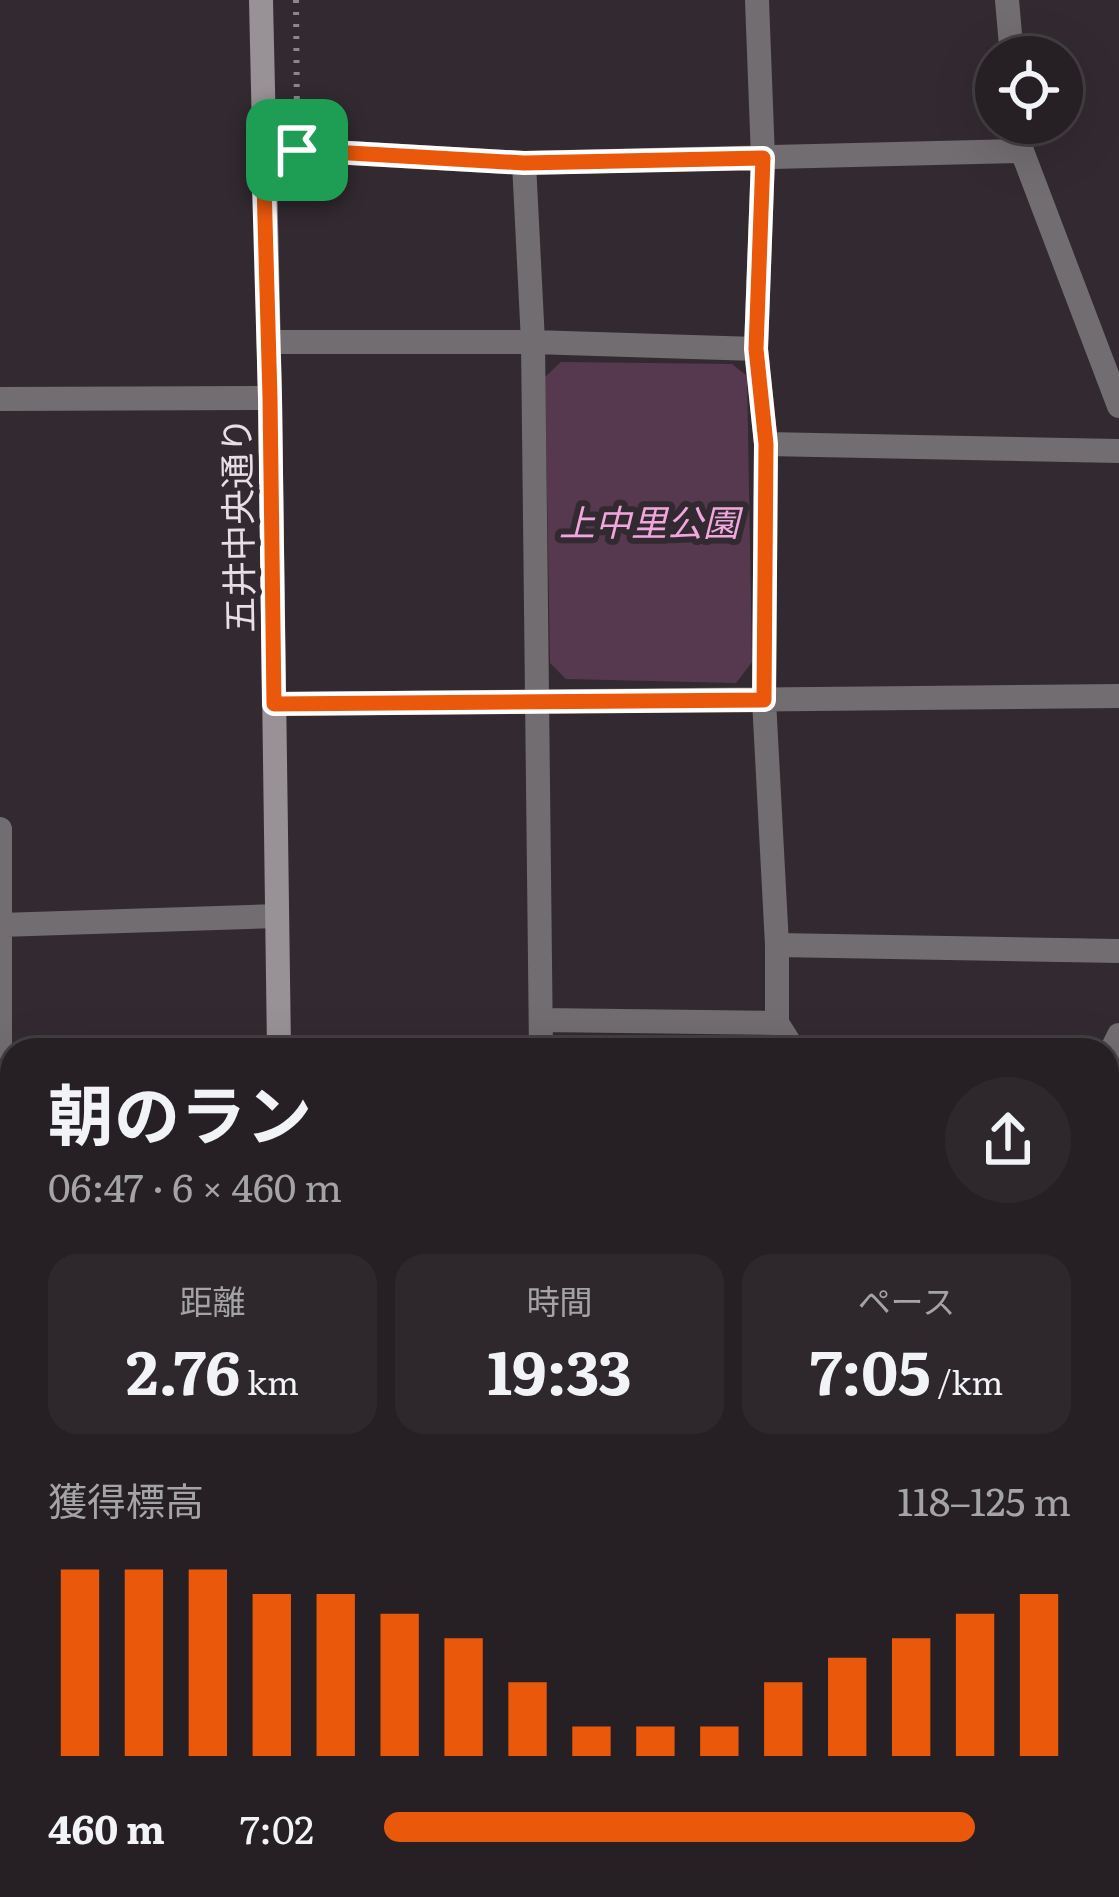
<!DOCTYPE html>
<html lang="ja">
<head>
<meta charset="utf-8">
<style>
	body { margin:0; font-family:Literata,"Noto Sans JP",serif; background:#2e282c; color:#f1f3f6; height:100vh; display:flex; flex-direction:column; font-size:45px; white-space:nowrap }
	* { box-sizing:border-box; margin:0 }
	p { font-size:39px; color:#a4a3a6 }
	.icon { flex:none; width:66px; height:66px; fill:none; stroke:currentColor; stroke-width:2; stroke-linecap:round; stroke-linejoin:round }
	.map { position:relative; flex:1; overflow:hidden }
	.panel { position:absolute; left:0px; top:1038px; width:1119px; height:861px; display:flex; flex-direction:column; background:#262024; border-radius:36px 36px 0 0; box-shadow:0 12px 48px #0002,0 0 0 3px #423e41 }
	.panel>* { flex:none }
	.buttons { position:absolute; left:975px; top:36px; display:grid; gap:24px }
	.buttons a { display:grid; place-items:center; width:108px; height:108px; border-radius:50%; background:#262024; box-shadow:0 12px 48px #0002,0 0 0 3px #423e41; font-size:60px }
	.pin { position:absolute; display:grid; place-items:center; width:102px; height:102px; color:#fff; margin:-51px; border-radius:24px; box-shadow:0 6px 18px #0006 }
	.round { display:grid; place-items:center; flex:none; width:126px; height:126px; border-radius:63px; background:#2e282c }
	.head { display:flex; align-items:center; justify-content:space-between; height:204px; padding:0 48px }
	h1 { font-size:66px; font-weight:700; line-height:90px }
	.figures { display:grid; grid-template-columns:repeat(3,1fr); gap:18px; height:204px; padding:12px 48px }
	.figures div { display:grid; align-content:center; border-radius:30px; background:#2e282c; text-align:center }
	.figures b { font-size:60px; font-weight:700 }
	.figures small { font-size:33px; font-weight:400 }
	.figures p { font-size:33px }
	.chart { height:336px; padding:24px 48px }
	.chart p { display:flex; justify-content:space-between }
	.chart svg { width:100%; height:216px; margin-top:12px; stroke:#ea580c; stroke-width:6 }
	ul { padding:0 48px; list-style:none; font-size:39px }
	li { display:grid; grid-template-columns:192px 144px 1fr; align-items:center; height:90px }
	li i { height:30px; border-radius:15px; background:#ea580c }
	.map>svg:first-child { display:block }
	.green { fill:#57394f }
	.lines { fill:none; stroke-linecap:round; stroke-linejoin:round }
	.path { stroke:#8d868b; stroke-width:6; stroke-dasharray:3 9; stroke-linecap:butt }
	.street { stroke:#716d70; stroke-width:24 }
	.secondary { stroke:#989195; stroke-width:24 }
	.route-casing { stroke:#fff; stroke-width:24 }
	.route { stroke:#ea580c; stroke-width:15 }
	.labels { text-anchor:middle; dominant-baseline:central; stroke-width:12; stroke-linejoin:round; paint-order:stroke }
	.park-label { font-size:36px; font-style:italic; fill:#f0a7dd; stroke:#322a30 }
	.street-label { font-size:36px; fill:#e6e0e4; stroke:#322a30 }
</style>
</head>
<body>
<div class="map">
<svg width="1119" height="1897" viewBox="0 0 1119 1897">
	<rect width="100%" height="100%" fill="#322a30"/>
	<path class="green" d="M561 362 732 364 747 376 752 662 736 683 566 679 550 663 545 377Z
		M1119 1520V1761H1107V1521Z"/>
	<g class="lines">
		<path class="path" d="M296 0 297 122
			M3 1357 11 1541
			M32 1897V1887"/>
		<path class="street" d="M757 0 763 158 756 349 766 444 764 700 777 945V1023L794 1050
			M1007 0 1012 57
			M1019 123 1022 151 1119 406
			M263 148 524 163 1022 151
			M524 163 533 342 541 1050
			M269 342H533L756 349
			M0 399 270 398
			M766 444 1119 451
			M274 704 1119 696
			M0 829V1335
			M0 925 277 916
			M777 945 1119 951
			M541 1020 777 1023
			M1107 1059 1119 1035
			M1107 1413 1119 1411
			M1107 1508 1119 1507
			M0 1564 12 1563
			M1107 1783H1119
			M0 1796 12 1795
			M526 1897 527 1887
			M800 1897V1887
			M1011 1897 1012 1887"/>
		<path class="secondary" d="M261 0 270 398 279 1050
			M264 1897V1887"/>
	</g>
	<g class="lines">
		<defs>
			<path id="route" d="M263 148 524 163 763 158 756 349 766 444 764 700 274 704 270 398Z"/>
		</defs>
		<use href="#route" class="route-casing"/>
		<use href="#route" class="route"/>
	</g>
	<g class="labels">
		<g class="park-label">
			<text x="649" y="520">上中里公園</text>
		</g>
		<g class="street-label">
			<text transform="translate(236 525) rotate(-91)">五井中央通り</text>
		</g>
	</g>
</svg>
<div class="buttons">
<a><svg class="icon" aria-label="locate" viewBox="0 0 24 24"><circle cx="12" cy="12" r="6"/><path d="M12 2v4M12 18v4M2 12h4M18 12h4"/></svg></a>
</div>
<div class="pin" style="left:297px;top:150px;background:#1e9e55"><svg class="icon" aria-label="arrive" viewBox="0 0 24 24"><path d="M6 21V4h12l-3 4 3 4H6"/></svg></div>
<section class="panel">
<div class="head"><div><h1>朝のラン</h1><p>06:47 · 6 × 460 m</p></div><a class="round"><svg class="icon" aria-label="share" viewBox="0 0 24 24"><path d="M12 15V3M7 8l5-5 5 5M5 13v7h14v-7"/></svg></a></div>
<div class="figures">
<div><p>距離</p><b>2.76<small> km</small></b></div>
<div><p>時間</p><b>19:33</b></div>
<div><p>ペース</p><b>7:05<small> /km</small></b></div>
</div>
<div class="chart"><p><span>獲得標高</span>118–125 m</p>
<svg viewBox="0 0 160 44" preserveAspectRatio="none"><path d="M5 44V6M15 44V6M25 44V6M35 44V11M45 44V11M55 44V15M65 44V20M75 44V29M85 44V38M95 44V38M105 44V38M115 44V29M125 44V24M135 44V20M145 44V15M155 44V11"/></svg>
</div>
<ul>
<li><b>460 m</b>7:02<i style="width:86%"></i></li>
</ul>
</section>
</div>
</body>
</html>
